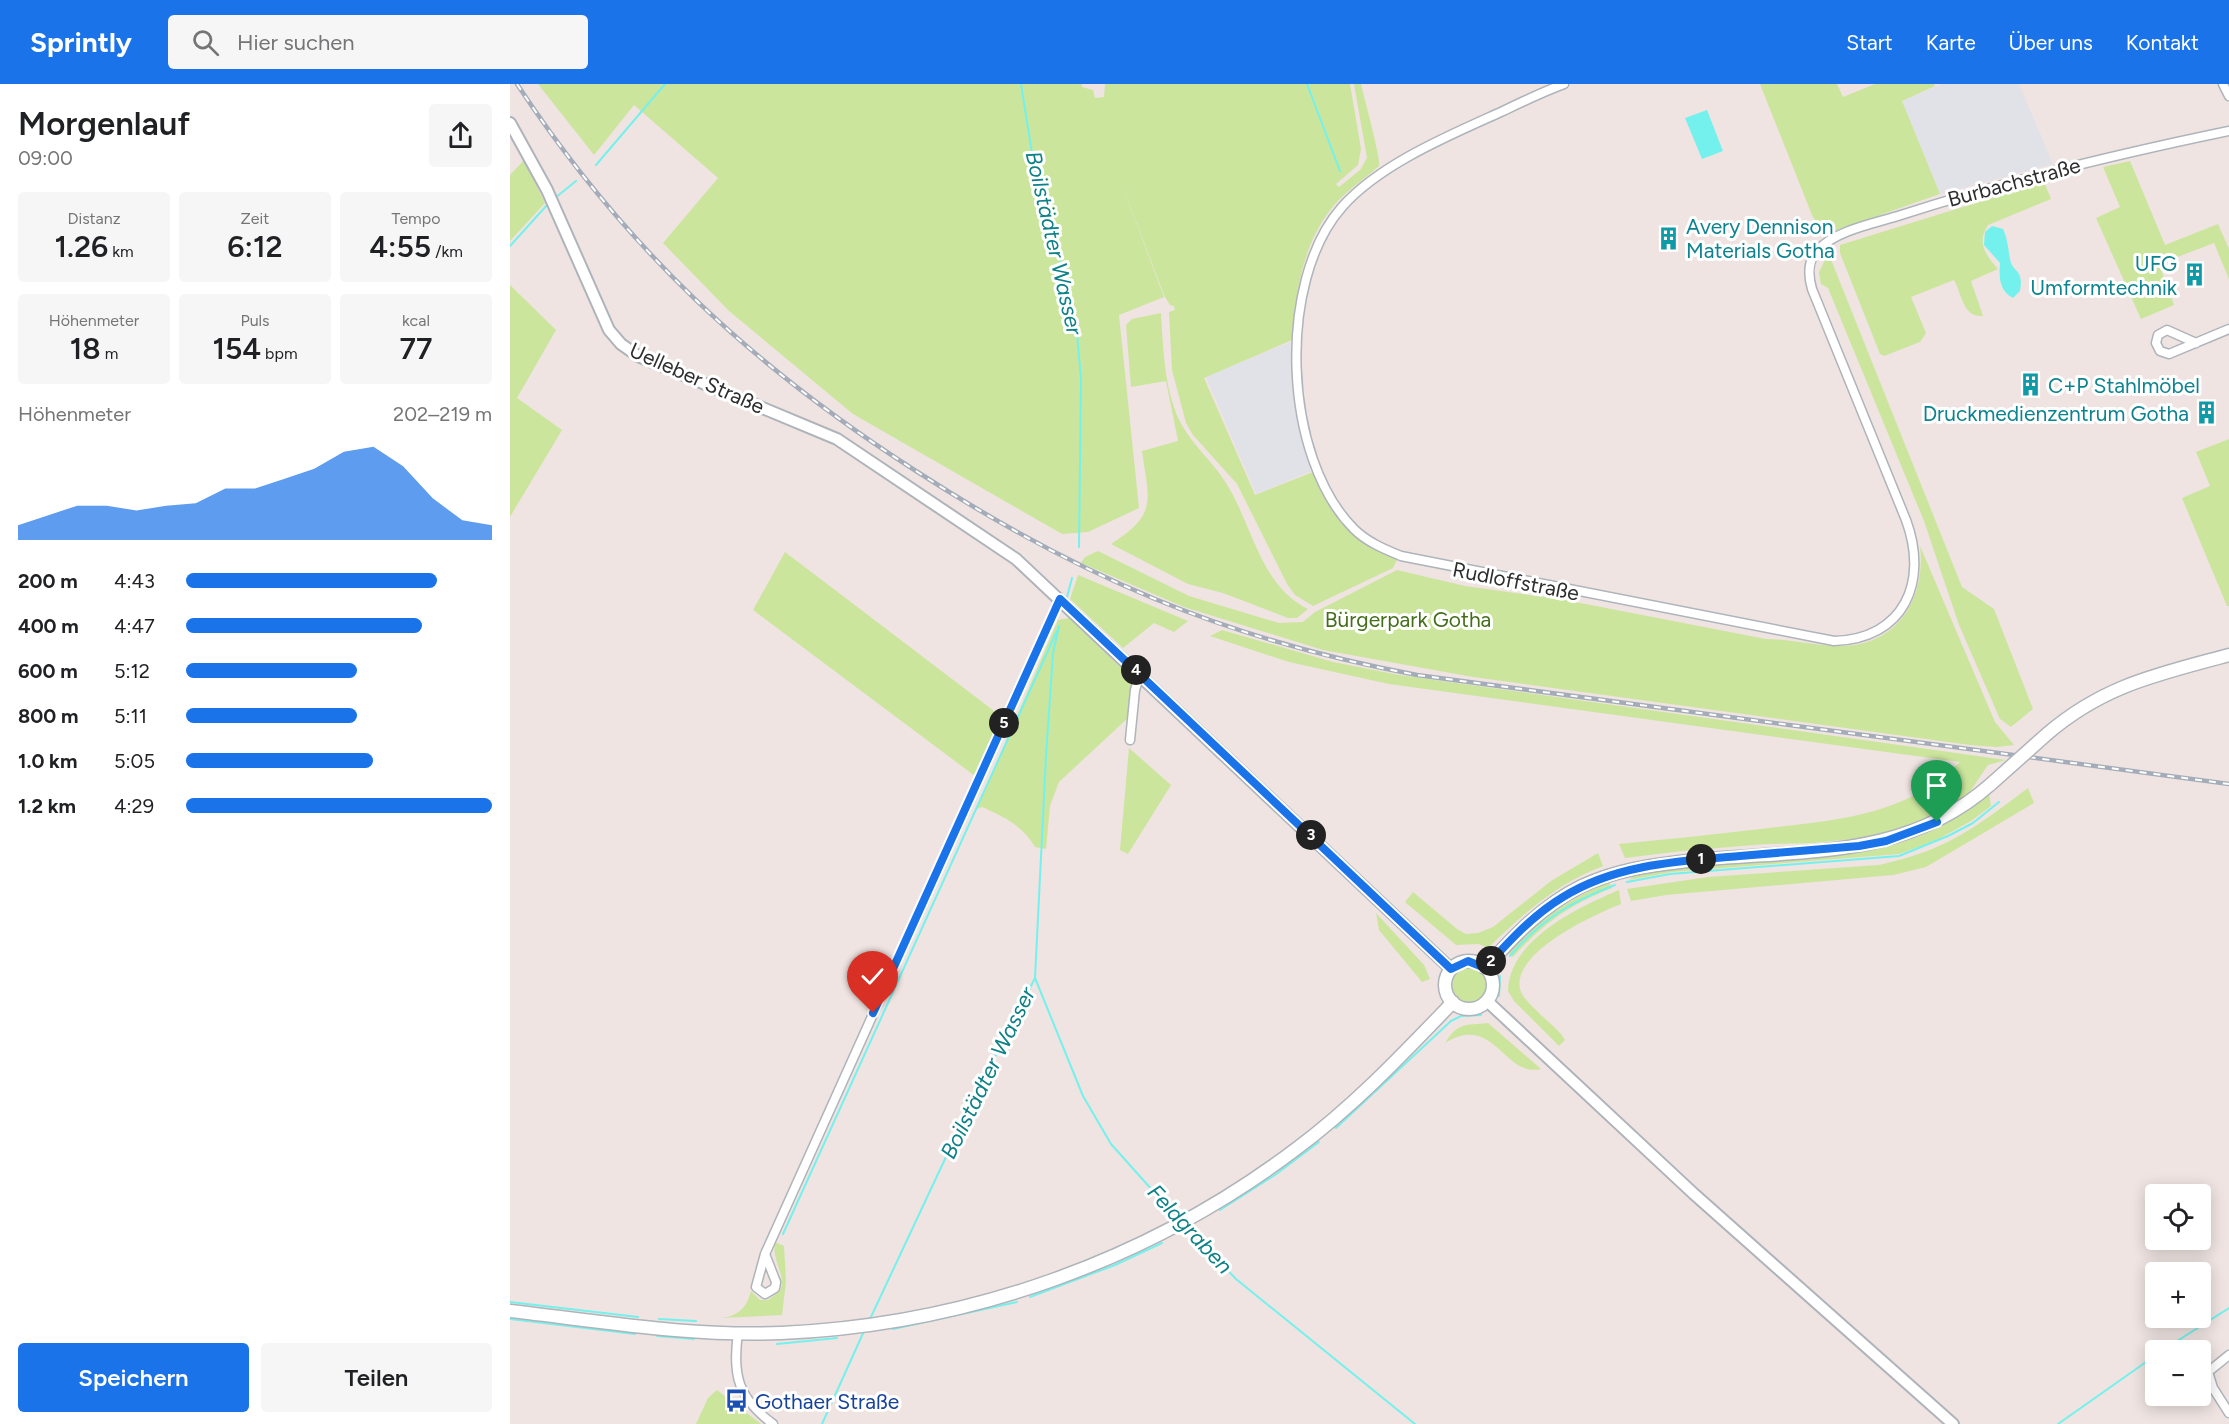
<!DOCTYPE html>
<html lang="de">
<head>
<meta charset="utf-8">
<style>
	body { margin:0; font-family:Figtree,sans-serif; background:#f6f6f6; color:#202124; height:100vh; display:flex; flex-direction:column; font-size:22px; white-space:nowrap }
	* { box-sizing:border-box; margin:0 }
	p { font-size:20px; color:#757577 }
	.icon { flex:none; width:33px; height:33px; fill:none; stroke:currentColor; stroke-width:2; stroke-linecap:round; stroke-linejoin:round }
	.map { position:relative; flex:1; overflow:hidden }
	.side { display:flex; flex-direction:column; background:#fff; width:510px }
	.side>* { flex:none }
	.controls { position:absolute; left:1635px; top:1100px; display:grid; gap:12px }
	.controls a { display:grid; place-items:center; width:66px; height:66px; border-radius:6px; background:#fff; box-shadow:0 3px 15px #0003; font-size:30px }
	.pin { position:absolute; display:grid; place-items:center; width:51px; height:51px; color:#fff; margin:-62px -26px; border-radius:50% 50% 50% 0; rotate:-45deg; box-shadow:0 0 6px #0007 }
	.pin .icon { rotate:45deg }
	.km { position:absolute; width:30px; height:30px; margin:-15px; border-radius:50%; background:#222; color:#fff; font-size:16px; line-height:30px; text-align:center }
	.round { display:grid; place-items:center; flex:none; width:63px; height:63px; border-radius:6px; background:#f6f6f6 }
	.overview { display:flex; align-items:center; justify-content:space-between; height:102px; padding:0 18px }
	h1 { font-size:33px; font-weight:600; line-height:45px }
	.metrics { display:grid; grid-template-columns:repeat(3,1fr); gap:9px; height:102px; padding:6px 18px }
	.metrics div { display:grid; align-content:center; border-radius:6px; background:#f6f6f6; text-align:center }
	.metrics b { font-size:30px; font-weight:600 }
	.metrics small { font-size:16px; font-weight:400 }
	.metrics p { font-size:16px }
	.chart { height:168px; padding:12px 18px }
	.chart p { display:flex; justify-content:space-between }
	.chart svg { width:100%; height:108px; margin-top:6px; fill:#1a73e8; opacity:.7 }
	.action { display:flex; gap:12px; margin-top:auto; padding:12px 18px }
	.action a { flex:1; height:69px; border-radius:6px; background:#1a73e8; color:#fff; font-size:24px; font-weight:600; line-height:69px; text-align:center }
	.action a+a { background:#f6f6f6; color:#202124 }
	ul { padding:0 18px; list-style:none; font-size:20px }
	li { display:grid; grid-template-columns:96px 72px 1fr; align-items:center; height:45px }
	li i { height:15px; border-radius:8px; background:#1a73e8 }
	header { display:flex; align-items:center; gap:36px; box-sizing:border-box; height:84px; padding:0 30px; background:#1a73e8; color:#fff }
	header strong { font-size:28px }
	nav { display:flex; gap:33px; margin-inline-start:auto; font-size:21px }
	.search { width:420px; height:54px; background:#f6f6f6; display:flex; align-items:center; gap:15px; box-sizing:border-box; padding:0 21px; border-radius:6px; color:#757577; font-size:22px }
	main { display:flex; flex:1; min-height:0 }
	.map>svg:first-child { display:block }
	.industrial { fill:#e1e1e8 }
	.green { fill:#cbe59d }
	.water { fill:#74f1ed }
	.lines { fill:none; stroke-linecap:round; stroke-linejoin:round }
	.stream { stroke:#74f1ed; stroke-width:2 }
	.minor-casing { stroke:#aeb4ba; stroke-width:11 }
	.tertiary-casing { stroke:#aeb4ba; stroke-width:14 }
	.secondary-casing { stroke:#aeb4ba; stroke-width:15 }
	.minor { stroke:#fff; stroke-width:8 }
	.tertiary { stroke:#fff; stroke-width:10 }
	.secondary { stroke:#fff; stroke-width:12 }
	.rail-casing { stroke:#a3acb8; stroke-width:4.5 }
	.rail { stroke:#fff; stroke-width:2; stroke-dasharray:7; stroke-linecap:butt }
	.secondary-bridge-casing { stroke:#aeb4ba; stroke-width:15; stroke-linecap:butt }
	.secondary-bridge { stroke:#fff; stroke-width:12 }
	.route-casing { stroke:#fff; stroke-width:12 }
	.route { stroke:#1a73e8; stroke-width:8 }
	.labels { text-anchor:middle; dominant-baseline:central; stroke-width:6; stroke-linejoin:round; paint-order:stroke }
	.street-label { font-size:21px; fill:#2e2e2e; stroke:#fff }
	.culture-label { font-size:21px; fill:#0d838f; stroke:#fff; text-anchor:start }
	.park-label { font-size:21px; fill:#456e1a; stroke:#fff }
	.transit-label { font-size:21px; fill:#164399; stroke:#fff; text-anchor:start }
	.water-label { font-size:22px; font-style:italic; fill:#0d8187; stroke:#fff }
</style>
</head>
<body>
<header>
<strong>Sprintly</strong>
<div class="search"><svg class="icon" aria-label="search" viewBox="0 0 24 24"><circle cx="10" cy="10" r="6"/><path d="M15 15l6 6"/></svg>Hier suchen</div>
<nav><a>Start</a><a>Karte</a><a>Über uns</a><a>Kontakt</a></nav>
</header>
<main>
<section class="side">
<div class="overview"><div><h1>Morgenlauf</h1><p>09:00</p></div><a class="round"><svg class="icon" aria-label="share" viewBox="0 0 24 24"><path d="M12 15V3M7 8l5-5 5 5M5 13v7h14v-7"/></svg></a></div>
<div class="metrics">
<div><p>Distanz</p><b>1.26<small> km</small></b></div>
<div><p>Zeit</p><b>6:12</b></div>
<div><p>Tempo</p><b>4:55<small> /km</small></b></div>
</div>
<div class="metrics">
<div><p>Höhenmeter</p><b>18<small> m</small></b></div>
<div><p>Puls</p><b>154<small> bpm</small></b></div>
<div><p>kcal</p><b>77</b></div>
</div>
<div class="chart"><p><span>Höhenmeter</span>202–219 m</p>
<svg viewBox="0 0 160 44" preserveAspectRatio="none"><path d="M0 44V38L10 34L20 30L30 30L40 32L50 30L60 29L70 23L80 23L90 19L100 15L110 8L120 6L130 14L140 27L150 36L160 38V44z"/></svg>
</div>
<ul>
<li><b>200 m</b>4:43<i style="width:82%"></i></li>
<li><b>400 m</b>4:47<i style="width:77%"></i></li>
<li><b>600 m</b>5:12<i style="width:56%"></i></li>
<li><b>800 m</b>5:11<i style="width:56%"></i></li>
<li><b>1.0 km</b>5:05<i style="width:61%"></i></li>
<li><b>1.2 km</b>4:29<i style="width:100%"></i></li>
</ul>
<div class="action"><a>Speichern</a><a>Teilen</a></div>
</section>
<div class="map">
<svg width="1719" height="1340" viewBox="0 0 1719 1340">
	<rect width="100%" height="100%" fill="#efe4e1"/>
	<path class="industrial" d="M1432 0H1509L1543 80 1430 110 1392 17Z
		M780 258 784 309 793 354 804 386 746 410 696 293Z"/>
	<path class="green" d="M28 0H572V3L583 6 585 14 594 13 595 0H840L851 65 848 81 826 100 829 103 850 86 857 74 844 0H851C854 14 871 74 869 82 852 97 831 110 818 129 791 166 786 211 782 256L694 294 745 411 803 388C827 436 837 453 887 476L883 484 803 522 785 511 777 500 727 400 683 351 676 339 662 286 659 228 665 226 664 222 660 221 654 211 608 90 654 213 609 231 629 424 578 448 552 450 343 330 219 227 153 159 208 94 124 21 84 71Z
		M1250 0H1327L1333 13 1365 0H1424L1425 2 1392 17 1430 110 1313 151 1302 131Z
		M14 76 35 119 0 157V91Z
		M1620 77 1655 161 1708 140 1719 165V195L1704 159 1649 180 1664 221 1631 235 1586 134 1610 123 1593 83Z
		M1534 98 1541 115 1478 141C1466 159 1476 171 1488 185L1461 197 1473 232C1453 234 1452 210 1444 196L1401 213 1416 249 1410 258 1374 272 1370 270 1330 169V161Z
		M1317 172 1320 173 1452 503 1484 525 1523 625 1501 643 1490 635 1449 541 1414 437 1318 204 1311 200 1309 188Z
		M0 201 46 246 7 314 52 346 0 433Z
		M651 229C653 263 654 297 666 329 678 359 704 377 719 404 743 445 752 503 798 525L787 534H778L713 509 678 500 601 460C648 430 639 417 632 367L668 357 656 297 621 303 616 241 622 235Z
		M1719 355V522H1717L1672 414 1700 402 1686 368Z
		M1410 462 1485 638 1504 661 1487 663 1460 661 963 593 813 566 674 523 571 479 575 473 588 467 679 512 769 539 793 538 805 528 887 486 955 502 1055 516 1256 555C1281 555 1306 562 1330 562 1388 562 1416 514 1410 462Z
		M275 468 492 633 465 692 243 526Z
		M568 491 678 537 664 548 644 539 613 564 560 515Z
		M559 534 624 596 619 633 549 698 540 722 536 765 525 763C512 741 494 733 472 723L467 725 548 536Z
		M712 546 823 578 889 591 1496 676 1478 681 1459 709 1433 727 1403 742 1371 752 1303 759 1256 760 1172 767 1115 774 1109 760C1159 755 1209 750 1259 744 1328 736 1398 731 1450 678L879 600 779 578 700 552Z
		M619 664 661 701 618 770 610 766Z
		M1518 704 1524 719 1416 783 1383 791 1156 811 1121 817 1117 805 1198 793 1369 781C1437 766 1463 745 1518 704Z
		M1479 710 1481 722 1461 737 1425 757 1389 770 1162 788 1119 796 1125 791 1151 785 1358 767C1408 757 1440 741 1479 710Z
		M1088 769 1093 782C1046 800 1013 830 978 864L969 860 946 861 895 818 903 808 947 845 956 850 968 849 983 843 1041 797Z
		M1099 798 1102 804C1059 821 1034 839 1003 873L998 869C1027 836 1059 815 1099 798Z
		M1109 806 1111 820C1085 830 993 872 1012 910 1018 921 1041 939 1051 950L1055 956 1049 962 1004 917 998 907C999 856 1067 824 1109 806Z
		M866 829 914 881 920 895 912 898 869 846Z
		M942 901a17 17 0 1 1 34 0a17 17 0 1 1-34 0Z
		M978 939 1031 985C994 994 984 928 935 959 949 937 955 942 978 939Z
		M265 1158 274 1162 276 1197 272 1231 211 1234C229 1232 237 1223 241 1207L250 1216H258L270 1207C277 1191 261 1176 265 1158Z
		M207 1306 251 1340H186L198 1314Z"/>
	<path class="water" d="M1197 26 1213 67 1192 75 1175 34Z
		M1482 142 1493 145C1498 156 1498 164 1500 175 1503 190 1514 184 1510 207L1503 214C1489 207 1489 193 1490 179L1474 161 1475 148Z"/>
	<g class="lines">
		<path class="stream" d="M511 0 525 88 535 117 566 237 571 296 569 463
			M797 0 830 87
			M86 81 155 0
			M45 114 66 97
			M0 162 38 120
			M557 513 562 494
			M1117 798 1160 790 1389 772 1438 752 1463 739 1489 718
			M1000 872C1031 836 1060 818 1105 801
			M525 894 573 1012 601 1060 669 1136
			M989 912 990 892
			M826 1044 941 937 951 932 971 931
			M710 1126 765 1091 809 1058
			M675 1142 726 1195 905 1340
			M273 1150 547 547
			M520 1213 605 1181 652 1159
			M0 1218 128 1233
			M0 1235 125 1250
			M149 1235 186 1237
			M360 1235 458 1026 525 894 536 672 543 569 549 542
			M383 1245 507 1218
			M147 1252 184 1255
			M267 1260 327 1254
			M1653 1266 1719 1224
			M312 1340 355 1245
			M1548 1340 1646 1271"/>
		<defs>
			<path id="minor" d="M1054 0C1032 8 1012 18 991 28 940 51 870 80 832 123 766 198 773 374 844 445 857 458 874 465 891 472L1324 557C1394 555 1419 498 1396 436L1302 205C1298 191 1297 177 1308 166 1326 146 1366 139 1391 131 1499 96 1608 70 1719 47
				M1713 0 1719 12
				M1686 259 1657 246 1648 251 1646 259 1650 267 1659 270 1719 245
				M620 656 625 606 633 581
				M255 1170 266 1198 265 1204 255 1210 246 1203 255 1170 550 515
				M228 1249C222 1291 228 1314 263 1340
				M1719 1271 1698 1288 1703 1304 1719 1329"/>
			<path id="tertiary" d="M0 39 37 106 99 246 111 260 128 272 327 355 506 475 941 885
				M977 917 1184 1110 1443 1340"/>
			<path id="secondary" d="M1537 650C1594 601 1649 590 1719 571
				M935 901a24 24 0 1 1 48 0a24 24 0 1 1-48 0Z
				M975 884C1004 852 1033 821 1072 802 1105 786 1142 781 1178 777 1287 765 1393 778 1481 700
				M0 1227C89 1237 181 1253 271 1249 457 1241 638 1177 786 1065 844 1022 893 970 943 918"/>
		</defs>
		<use href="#minor" class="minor-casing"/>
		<use href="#tertiary" class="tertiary-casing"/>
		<use href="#secondary" class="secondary-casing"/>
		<use href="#minor" class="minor"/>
		<use href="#tertiary" class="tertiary"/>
		<use href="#secondary" class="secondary"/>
		<defs>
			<path id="rail" d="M7 0C115 164 242 282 406 387 570 493 714 555 907 591L1719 700"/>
		</defs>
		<use href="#rail" class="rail-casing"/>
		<use href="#rail" class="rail"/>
		<defs>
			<path id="secondary-bridge" d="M1481 700 1537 650"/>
		</defs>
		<use href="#secondary-bridge" class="secondary-bridge-casing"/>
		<use href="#secondary-bridge" class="secondary-bridge"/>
	</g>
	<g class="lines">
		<defs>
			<path id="route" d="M363 929 550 515 941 885 958 877 975 884C999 857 1023 831 1053 813 1106 780 1170 777 1230 772 1270 769 1309 765 1349 762L1376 757 1427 738"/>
		</defs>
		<use href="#route" class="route-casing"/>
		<use href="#route" class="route"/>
	</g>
	<defs>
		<symbol id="building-bare" viewBox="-9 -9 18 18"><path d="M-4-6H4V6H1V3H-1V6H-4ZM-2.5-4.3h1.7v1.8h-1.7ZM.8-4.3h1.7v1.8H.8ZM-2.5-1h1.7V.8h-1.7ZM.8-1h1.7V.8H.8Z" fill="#0f9aa8" stroke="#fff" stroke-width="2.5" paint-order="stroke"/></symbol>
		<symbol id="bus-bare" viewBox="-9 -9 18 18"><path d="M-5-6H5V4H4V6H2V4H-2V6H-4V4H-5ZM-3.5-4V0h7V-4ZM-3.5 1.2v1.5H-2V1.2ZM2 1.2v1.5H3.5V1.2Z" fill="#1a4fb4" stroke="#fff" stroke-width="2.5" paint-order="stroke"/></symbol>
	</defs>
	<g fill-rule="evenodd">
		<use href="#building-bare" x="1142" y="138" width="33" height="33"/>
		<use href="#building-bare" x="1668" y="174" width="33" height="33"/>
		<use href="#building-bare" x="1504" y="284" width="33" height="33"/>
		<use href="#building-bare" x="1680" y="312" width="33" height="33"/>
		<use href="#bus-bare" x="210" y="1300" width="33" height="33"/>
	</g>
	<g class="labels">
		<g class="street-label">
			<text transform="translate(1504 98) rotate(-15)">Burbachstraße</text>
			<text transform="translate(187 294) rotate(24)">Uelleber Straße</text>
			<text transform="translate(1006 497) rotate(11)">Rudloffstraße</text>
		</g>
		<g class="culture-label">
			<text x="1176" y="142">Avery Dennison<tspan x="1176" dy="24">Materials Gotha</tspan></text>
			<text x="1667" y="179" text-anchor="end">UFG<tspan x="1667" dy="24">Umformtechnik</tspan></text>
			<text x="1538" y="301">C+P Stahlmöbel</text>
			<text x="1679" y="329" text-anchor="end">Druckmedienzentrum Gotha</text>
		</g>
		<g class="park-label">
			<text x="898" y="535">Bürgerpark Gotha</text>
		</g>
		<g class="transit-label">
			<text x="245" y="1317">Gothaer Straße</text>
		</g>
		<g class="water-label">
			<text transform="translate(544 159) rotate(77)">Boilstädter Wasser</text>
			<text transform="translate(478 989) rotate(-64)">Boilstädter Wasser</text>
			<text transform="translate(680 1145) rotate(47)">Feldgraben</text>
		</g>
	</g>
</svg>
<div class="controls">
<a><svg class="icon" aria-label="locate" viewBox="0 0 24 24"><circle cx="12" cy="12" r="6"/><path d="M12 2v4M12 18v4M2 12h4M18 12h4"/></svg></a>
<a>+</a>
<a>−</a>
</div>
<div class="pin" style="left:1427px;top:738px;background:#1e9e55"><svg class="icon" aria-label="arrive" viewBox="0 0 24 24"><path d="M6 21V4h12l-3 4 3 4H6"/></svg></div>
<div class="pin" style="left:363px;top:929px;background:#d93025"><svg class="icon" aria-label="check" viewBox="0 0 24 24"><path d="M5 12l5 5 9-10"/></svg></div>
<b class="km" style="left:1191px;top:775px">1</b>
<b class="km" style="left:981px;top:877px">2</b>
<b class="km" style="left:801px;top:751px">3</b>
<b class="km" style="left:626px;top:586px">4</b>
<b class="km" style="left:494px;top:639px">5</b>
</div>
</main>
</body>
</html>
